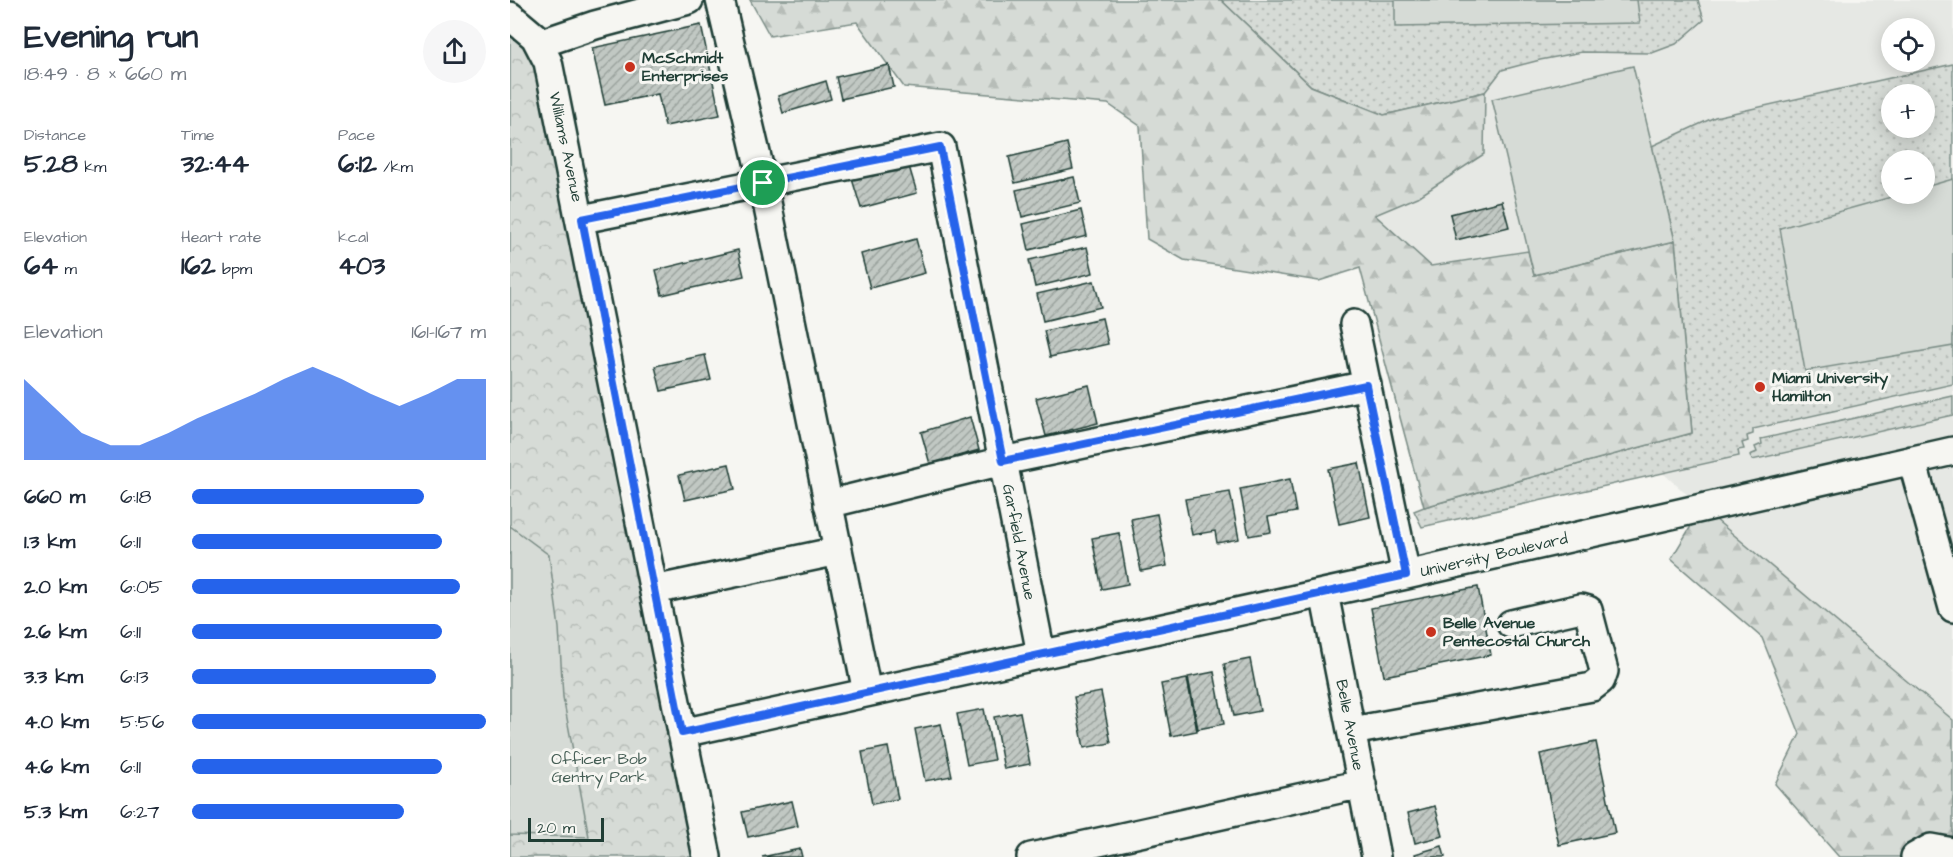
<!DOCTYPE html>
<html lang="en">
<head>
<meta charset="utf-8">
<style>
	body { margin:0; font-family:"Architects Daughter",sans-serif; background:#f6f6f7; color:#1f2937; height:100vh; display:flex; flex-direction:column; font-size:22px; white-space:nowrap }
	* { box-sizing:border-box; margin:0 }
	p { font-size:20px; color:#747a83 }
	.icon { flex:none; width:33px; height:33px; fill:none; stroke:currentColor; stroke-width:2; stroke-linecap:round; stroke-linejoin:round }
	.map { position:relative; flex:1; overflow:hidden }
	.drawer { display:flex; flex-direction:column; background:#fff; width:510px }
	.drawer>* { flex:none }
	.controls { position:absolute; left:1371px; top:18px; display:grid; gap:12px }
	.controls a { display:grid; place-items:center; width:54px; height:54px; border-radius:50%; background:#fff; box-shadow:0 3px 15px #0003; font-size:30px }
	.scale { position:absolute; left:18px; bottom:15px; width:76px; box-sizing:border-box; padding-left:6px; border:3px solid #1f3d34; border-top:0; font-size:16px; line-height:21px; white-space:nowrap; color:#1f3d34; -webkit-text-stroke:4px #f6f6f2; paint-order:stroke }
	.pin { position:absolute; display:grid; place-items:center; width:51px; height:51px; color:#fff; margin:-26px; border:3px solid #fff; border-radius:50%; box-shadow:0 2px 6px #0007 }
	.round { display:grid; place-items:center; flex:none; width:63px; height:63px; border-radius:32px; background:#f6f6f7 }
	.overview { display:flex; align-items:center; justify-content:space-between; height:102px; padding:0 24px }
	h1 { font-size:33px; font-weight:700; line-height:45px }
	.figures { display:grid; grid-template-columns:repeat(3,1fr); gap:9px; height:102px; padding:6px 24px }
	.figures div { display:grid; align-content:center }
	.figures b { font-size:26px; font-weight:700 }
	.figures small { font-size:16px; font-weight:400 }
	.figures p { font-size:16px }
	.chart { height:168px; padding:12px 24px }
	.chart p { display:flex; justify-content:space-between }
	.chart svg { width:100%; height:108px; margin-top:6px; fill:#2563eb; opacity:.7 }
	ul { padding:0 24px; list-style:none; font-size:20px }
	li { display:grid; grid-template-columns:96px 72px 1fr; align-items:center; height:45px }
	li i { height:15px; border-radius:8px; background:#2563eb }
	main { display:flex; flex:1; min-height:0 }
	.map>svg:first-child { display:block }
	.built { fill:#e6e8e4; fill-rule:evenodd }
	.grass { fill:url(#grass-dots); stroke:#7a8c85; stroke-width:1.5; fill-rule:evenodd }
	.forest { fill:url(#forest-firs); stroke:#7a8c85; stroke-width:1.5 }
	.park { fill:url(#park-crowns); stroke:#7a8c85; stroke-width:1.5 }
	.garden { fill:#d6dbd6; stroke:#7a8c85; stroke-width:1.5 }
	.building { fill:url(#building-hatch); stroke:#1f3d34; stroke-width:1.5 }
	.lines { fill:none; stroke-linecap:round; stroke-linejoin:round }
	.minor-casing { stroke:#1f3d34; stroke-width:32 }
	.minor { stroke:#f6f6f2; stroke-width:27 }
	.route-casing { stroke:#fff; stroke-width:12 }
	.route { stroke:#2563eb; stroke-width:8 }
	.poi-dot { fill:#c8321e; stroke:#f6f6f2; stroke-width:2 }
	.labels { text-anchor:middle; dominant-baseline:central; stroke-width:6; stroke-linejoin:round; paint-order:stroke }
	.poi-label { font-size:16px; font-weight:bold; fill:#1f3d34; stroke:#f6f6f2; text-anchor:start }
	.street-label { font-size:16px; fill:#1f3d34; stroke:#f6f6f2 }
	.park-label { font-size:16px; fill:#445d54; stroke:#f6f6f2 }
</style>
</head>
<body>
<main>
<section class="drawer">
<div class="overview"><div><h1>Evening run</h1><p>18:49 · 8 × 660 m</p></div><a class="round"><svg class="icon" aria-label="share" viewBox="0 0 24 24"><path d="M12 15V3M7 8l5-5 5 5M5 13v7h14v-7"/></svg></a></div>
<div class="figures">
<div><p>Distance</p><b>5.28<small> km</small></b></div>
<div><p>Time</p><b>32:44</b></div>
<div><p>Pace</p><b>6:12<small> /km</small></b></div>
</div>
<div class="figures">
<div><p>Elevation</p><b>64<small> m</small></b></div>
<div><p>Heart rate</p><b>162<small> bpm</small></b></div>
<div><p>kcal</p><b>403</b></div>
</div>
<div class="chart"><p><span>Elevation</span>161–167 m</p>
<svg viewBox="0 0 160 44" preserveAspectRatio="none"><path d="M0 44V11L10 22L20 33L30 38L40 38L50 33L60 27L70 22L80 17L90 11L100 6L110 11L120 17L130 22L140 17L150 11L160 11V44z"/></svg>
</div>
<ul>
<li><b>660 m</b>6:18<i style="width:79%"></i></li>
<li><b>1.3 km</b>6:11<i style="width:85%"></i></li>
<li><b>2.0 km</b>6:05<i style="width:91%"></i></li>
<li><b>2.6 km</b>6:11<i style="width:85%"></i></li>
<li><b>3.3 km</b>6:13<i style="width:83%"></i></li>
<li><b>4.0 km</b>5:56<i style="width:100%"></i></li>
<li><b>4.6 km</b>6:11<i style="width:85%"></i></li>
<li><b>5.3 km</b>6:27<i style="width:72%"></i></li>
</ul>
</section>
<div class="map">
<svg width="1443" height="857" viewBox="0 0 1443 857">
	<defs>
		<pattern id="grass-dots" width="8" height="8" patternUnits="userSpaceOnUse" patternTransform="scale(1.5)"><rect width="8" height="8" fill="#d6dbd6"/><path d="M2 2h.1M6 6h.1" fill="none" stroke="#b7bdb8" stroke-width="1.8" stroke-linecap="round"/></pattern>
		<pattern id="forest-firs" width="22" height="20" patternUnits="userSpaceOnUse" patternTransform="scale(1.5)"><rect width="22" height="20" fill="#d6dbd6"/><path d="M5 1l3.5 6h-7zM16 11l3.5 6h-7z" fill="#b7bdb8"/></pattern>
		<pattern id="park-crowns" width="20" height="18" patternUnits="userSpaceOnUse" patternTransform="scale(1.5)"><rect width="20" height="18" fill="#d6dbd6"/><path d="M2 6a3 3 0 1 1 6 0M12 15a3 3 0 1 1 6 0" fill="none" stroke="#b7bdb8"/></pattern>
		<pattern id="building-hatch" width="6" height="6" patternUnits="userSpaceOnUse" patternTransform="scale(1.5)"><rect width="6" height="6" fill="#c1c8c3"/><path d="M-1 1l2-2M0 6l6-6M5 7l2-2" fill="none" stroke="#9ca49f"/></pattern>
	</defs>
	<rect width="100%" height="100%" fill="#f6f6f2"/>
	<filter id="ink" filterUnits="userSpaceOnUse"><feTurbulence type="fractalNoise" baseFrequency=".0167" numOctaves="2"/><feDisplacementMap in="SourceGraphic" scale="12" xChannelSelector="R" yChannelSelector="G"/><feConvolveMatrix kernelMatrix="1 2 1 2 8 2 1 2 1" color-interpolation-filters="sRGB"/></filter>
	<g filter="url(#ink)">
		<path class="built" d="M624 0H1443V720L1192 508ZM1382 28H1414V62H1382ZM1382 94H1414V128H1382ZM1382 160H1414V194H1382Z"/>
		<path class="grass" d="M711 0H1188L1194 20 1166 44 1142 53 1072 52 1030 60 992 70 975 92 874 115 801 86Z
			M1443 64V384L1243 429V434L1237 436 1238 441 1232 443 1234 449 1228 450 1229 456 912 527 904 511 914 507 1182 433 1165 241 1142 146 1205 117ZM1382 94H1414V128H1382ZM1382 160H1414V194H1382Z
			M1443 396V415L1242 460 1240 455 1247 452 1245 447 1252 444 1251 439Z"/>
		<path class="forest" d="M240 0H711L801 86 874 115 975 92 974 154 908 197 865 215 921 266 1018 251 1024 275 1165 241 1182 433 914 507 850 268 809 281 674 260 637 239 630 126 598 104 394 87 347 22 260 36Z
			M1192 508 1443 720V852L1405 857H1329L1265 784 1290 734 1252 638 1161 559Z"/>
		<path class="park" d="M0 16 25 37 197 857H0Z"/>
		<path class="garden" d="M885 0H1127L1130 23 885 27Z
			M1123 66 1165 241 1024 275 982 99Z
			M1443 179V346L1295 371 1270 228 1392 194H1414L1415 187Z
			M0 526 39 555 49 628 53 697 79 837 0 835Z"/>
		<path class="building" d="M191 25 210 115 155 126 148 94 95 105 82 48Z
			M379 65 384 87 331 99 326 77Z
			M316 81 321 99 273 113 268 96Z
			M557 143 563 169 505 183 499 157Z
			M398 163 407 193 351 208 342 179Z
			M564 177 570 203 512 217 506 190Z
			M992 201 999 227 946 240 940 214Z
			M571 210 577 236 519 250 513 224Z
			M406 239 415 273 360 288 351 254Z
			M577 247 583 273 525 287 519 260Z
			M228 250 234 276 152 295 146 270Z
			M584 281 591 307 533 321 527 294Z
			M592 318 598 344 540 357 534 331Z
			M195 355 201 380 151 391 145 366Z
			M579 385 588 423 536 436 526 398Z
			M460 417 469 450 420 464 411 432Z
			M849 463 860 517 829 524 818 469Z
			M219 464 225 489 175 500 169 475Z
			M780 479 786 512 758 517 761 532 739 536 730 489Z
			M720 492 729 539 707 543 705 531 682 535 675 499Z
			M647 514 657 566 631 571 621 519Z
			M609 533 618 584 592 589 582 538Z
			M968 587 981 655 874 676 861 608Z
			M740 659 750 711 724 716 714 664Z
			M704 672 714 724 688 729 678 677Z
			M677 679 687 731 661 736 651 684Z
			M591 692 601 743 574 748 564 697Z
			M474 709 484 760 457 765 447 714Z
			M510 712 520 764 494 769 484 717Z
			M431 724 442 776 415 781 405 729Z
			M1086 742 1105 833 1049 845 1030 754Z
			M378 747 388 799 362 804 352 752Z
			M282 801 288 826 238 837 232 812Z
			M925 806 933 836 905 843 898 813Z
			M932 846 935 857H906L905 854Z
			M290 849 292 857H252Z"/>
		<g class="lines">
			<defs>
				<path id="minor" d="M210 0 253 183 357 692
					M0 16 25 37 38 62 197 857
					M29 44 85 25 179 0
					M72 219 431 147 531 654
					M844 324 896 575
					M1402 460 1443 608
					M318 504 493 461 857 385
					M144 590 328 551
					M814 593 866 857
					M842 731 1082 687 1091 680 1094 671 1078 610 1071 608 1001 624
					M172 733 896 575 1443 451
					M521 857 852 784
					M1405 857 1421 848 1443 852"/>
			</defs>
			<use href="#minor" class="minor-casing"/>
			<use href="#minor" class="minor"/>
		</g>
	</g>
	<g class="lines" filter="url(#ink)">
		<defs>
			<path id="route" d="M430 147 493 461 856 385 896 575 172 733 72 219Z"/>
		</defs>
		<use href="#route" class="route-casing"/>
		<use href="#route" class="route"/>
	</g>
	<g class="poi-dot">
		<circle cx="120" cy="67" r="6"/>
		<circle cx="1250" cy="387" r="6"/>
		<circle cx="921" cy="632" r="6"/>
	</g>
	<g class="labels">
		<g class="poi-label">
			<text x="132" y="58">McSchmidt<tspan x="132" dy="18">Enterprises</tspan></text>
			<text x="1262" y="378">Miami University<tspan x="1262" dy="18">Hamilton</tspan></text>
			<text x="933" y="623">Belle Avenue<tspan x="933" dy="18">Pentecostal Church</tspan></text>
		</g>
		<g class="street-label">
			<text transform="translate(56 147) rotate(78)">Williams Avenue</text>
			<text transform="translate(509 542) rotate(79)">Garfield Avenue</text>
			<text transform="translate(984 555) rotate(-13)">University Boulevard</text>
			<text transform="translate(840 725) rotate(79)">Belle Avenue</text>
		</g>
		<g class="park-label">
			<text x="89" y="759">Officer Bob<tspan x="89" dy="18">Gentry Park</tspan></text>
		</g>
	</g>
</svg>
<div class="controls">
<a><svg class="icon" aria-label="locate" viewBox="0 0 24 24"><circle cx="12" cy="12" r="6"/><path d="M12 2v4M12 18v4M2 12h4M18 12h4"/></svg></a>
<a>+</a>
<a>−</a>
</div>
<div class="scale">20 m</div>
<div class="pin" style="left:253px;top:183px;background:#1e9e55"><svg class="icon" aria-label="arrive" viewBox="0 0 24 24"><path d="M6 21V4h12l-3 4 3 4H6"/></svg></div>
</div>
</main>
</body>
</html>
